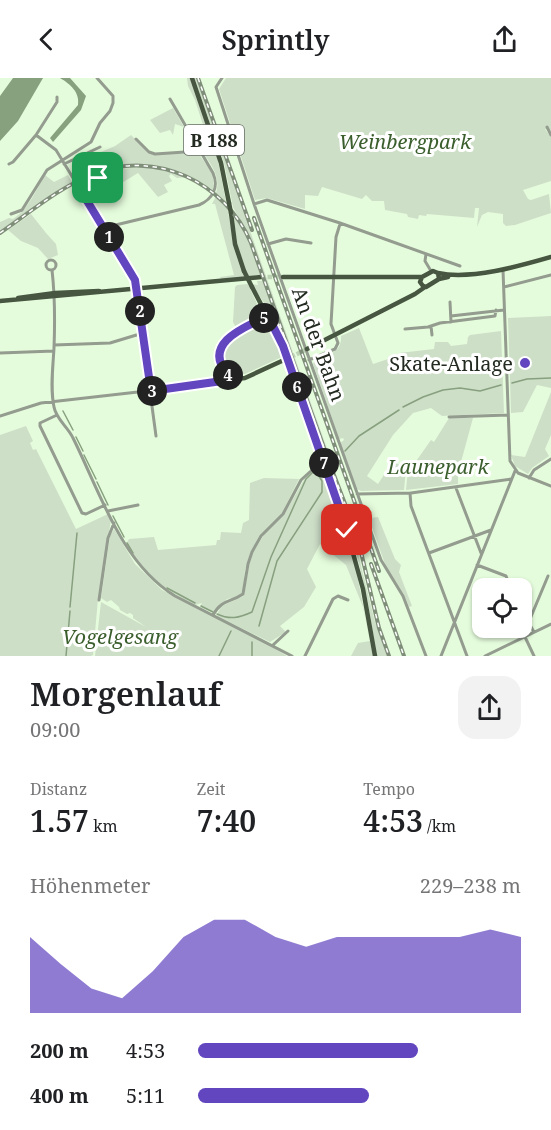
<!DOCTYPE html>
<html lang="de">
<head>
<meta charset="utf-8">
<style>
	body { margin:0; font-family:"Noto Serif",serif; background:#f2f2f2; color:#202124; height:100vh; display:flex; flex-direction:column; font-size:22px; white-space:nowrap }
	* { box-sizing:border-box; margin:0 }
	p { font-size:20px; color:#757577 }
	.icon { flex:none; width:33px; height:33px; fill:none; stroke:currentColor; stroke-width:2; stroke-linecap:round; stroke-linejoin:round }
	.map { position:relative; height:578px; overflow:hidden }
	.side { display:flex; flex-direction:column; background:#fff; flex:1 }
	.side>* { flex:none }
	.fabs { position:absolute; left:472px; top:500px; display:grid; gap:12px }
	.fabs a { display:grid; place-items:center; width:60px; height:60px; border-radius:12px; background:#fff; box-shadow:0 2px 4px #0004; font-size:30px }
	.pin { position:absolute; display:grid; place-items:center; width:51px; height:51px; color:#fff; margin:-26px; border-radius:12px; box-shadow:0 3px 9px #0006 }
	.km { position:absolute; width:30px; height:30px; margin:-15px; border-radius:50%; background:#222; color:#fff; font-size:16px; line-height:30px; text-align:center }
	.round { display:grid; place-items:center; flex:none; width:63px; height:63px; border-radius:18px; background:#f2f2f2 }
	.headline { display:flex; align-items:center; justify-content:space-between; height:102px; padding:0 30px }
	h1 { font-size:33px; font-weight:600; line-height:45px }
	.figures { display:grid; grid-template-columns:repeat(3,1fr); gap:9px; height:102px; padding:6px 30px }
	.figures div { display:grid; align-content:center }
	.figures b { font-size:30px; font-weight:600 }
	.figures small { font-size:16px; font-weight:400 }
	.figures p { font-size:16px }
	.chart { height:168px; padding:12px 30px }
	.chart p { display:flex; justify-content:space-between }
	.chart svg { width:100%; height:108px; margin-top:6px; fill:#6146bf; opacity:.7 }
	ul { padding:0 30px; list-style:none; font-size:20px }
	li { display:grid; grid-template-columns:96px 72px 1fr; align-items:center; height:45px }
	li i { height:15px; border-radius:8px; background:#6146bf }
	header { display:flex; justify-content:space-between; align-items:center; height:78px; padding:0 30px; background:#fff; font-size:27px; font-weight:600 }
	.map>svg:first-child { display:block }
	.green { fill:#cedfc8 }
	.water { fill:#87a07e }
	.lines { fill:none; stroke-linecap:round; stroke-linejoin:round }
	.stream { stroke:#87a07e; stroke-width:1.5 }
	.major-tunnel { stroke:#bed2b6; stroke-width:4.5; stroke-dasharray:4.5 2; stroke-linecap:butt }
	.minor { stroke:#939c8f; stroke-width:3 }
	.major { stroke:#465640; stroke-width:4.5 }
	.rail-casing { stroke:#7f8e79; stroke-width:4 }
	.rail { stroke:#fff; stroke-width:1.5; stroke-dasharray:4.5; stroke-linecap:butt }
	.major-bridge { stroke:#465640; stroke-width:4.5 }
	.route-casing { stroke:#fff; stroke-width:12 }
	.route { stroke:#6146bf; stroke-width:8 }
	.poi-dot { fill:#6146bf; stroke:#fff; stroke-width:2 }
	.labels { text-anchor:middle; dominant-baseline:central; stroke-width:6; stroke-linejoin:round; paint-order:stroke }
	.shield { fill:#fff; stroke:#656b63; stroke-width:1.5 }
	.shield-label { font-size:18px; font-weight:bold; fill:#232b20 }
	.park-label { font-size:20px; font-style:italic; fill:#3b5e2d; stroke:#fff }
	.street-label { font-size:20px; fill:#232b20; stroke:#fff }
	.poi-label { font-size:20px; fill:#232b20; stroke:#fff; text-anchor:end }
</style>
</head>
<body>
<header><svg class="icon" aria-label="back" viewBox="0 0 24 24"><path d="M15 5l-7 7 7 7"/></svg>Sprintly<svg class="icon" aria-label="share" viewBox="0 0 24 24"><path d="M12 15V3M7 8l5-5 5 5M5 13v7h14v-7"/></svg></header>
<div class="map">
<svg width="551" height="578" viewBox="0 0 551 578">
	<rect width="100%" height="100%" fill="#e5fcdc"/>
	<path class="green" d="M187 0H190L217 77 226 124 216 115C221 98 211 87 202 73L212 67 205 53 195 22 188 8Z
		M194 0H196L330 379H328L252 165 233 129 224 85Z
		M226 0H551V53L545 51 551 59V103L523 112 528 121 531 122 549 116 551 135 515 147 506 148 503 145V136L488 134 482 137 477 149 479 130H475L474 140 427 136 426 138 419 137 418 141 408 139 407 136 385 132 384 123H372L366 117 362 121 322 109 318 118 305 117V131L267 120 255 122 219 11Z
		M173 30 184 49 175 46 173 57 170 52 160 55 150 42Z
		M131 57 149 75 199 76 213 96V112C171 81 121 80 76 102L74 100 104 85 101 74 115 68Z
		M140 89 158 91 187 99 177 100 171 96 169 98 172 103 164 107 168 114 158 119 138 95 120 106 111 93 77 105 111 92Z
		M45 97 54 104 68 97 72 104 0 153V144L9 140 13 141C30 130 36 111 45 97Z
		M216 118 227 128 234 167 245 199 221 201 220 199 234 197 215 126H212Z
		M31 136 46 155 56 166 58 177 48 181 38 170 21 163 8 152Z
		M234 139 246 155 262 197 248 198 237 166Z
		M257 203H263L351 447 375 544 388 578H377L366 514 353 462 280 253 271 236 252 206 258 207Z
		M248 206C259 232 268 236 236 250L233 244 235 209 237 207Z
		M551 238V310L537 307 523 334 511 335 508 240Z
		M260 242 268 243 284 278 245 296H236L230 291H227C213 264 242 252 260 242Z
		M359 250 373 286 394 279 398 281 399 275 434 271 435 264H448L451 268 467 266 468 259 470 257 501 253 504 335 442 338 431 330 413 335 393 357 367 398 378 406 393 383 406 391 404 412 361 413 357 411 340 365 344 362 343 360 339 361 313 286 315 282C328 276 342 275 341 258Z
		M551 314V357L545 371 549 378 532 390 528 396 515 388 511 377 525 379Z
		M449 340H473L458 395V406L406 412 408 391 412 389 431 362 434 364Z
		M26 348 33 363 30 365 33 372 36 371 76 451 108 436 111 442 98 521 93 577 91 578H0V357Z
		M318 372 355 486 373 578H351L358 565 370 563 363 529 346 487 320 466 307 491 316 509 304 529 280 548 286 554 270 564 217 538C220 523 235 525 244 517L249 487 253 475 265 455 285 435 305 400 316 388 313 386Z
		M264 400 299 401 281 437 261 457 251 473 245 492 243 515 240 518 227 521 213 535 200 529 202 525 195 527C159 509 150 498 126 466L129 461 154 459 158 472 216 467 217 462H220L221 454 241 455 243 445 249 442 250 405Z
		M366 432 370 440 378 439 395 481 401 487 399 494 412 528 409 529 403 515 386 489Z
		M114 451 135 486 162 512 259 561 287 578H95L101 524 146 549 133 540V537L130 535 127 536 120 532 119 529 111 522 107 524 101 520 110 458Z"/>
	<path class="water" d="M13 0H43L18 43 0 63V18Z
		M60 0H70L86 18 81 32 53 64 50 60 78 27C80 14 70 6 60 0Z"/>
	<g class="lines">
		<path class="stream" d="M512 305 527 301 551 300
			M403 329 423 319 443 312 460 310 480 313 501 307
			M63 333 73 352
			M76 359 83 373
			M345 373 359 358 399 332
			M84 377 96 401
			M97 404 108 427
			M113 438 124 459
			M127 465 133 475
			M167 510 195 525
			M201 528 213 534
			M70 529 77 455
			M217 536C230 542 239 540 252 534L271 479 306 401 315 392
			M259 548 277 483 322 414V403L315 392 320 382
			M252 564V578
			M66 578 70 533
			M219 578 231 553"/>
		<path class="major-tunnel" d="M261 199H282
			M285 282 307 271"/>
		<path class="minor" d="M222 0 216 9 254 126 381 482 403 518 426 578
			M547 49 551 57
			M36 57 56 72 135 202 156 358
			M136 61 149 74 155 76 200 73
			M9 86 13 84 36 57 57 24V19
			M64 86 100 69
			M78 108 89 102 110 98
			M254 126 267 122 340 145 460 188
			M11 136 22 132 47 92 91 64 100 45 110 33 113 25V18L97 0
			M103 150 199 127C213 121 219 109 213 95L170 21
			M268 166 286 161 311 165
			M426 176 425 183 431 193
			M46 187a5 5 0 1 1 10 0a5 5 0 1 1-10 0Z
			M52 192C55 218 55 244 54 270 53 289 50 310 54 329 56 341 68 349 73 360 100 414 121 485 175 518L292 578
			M503 192 510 383 518 395 551 408
			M504 209 551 197
			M450 224 451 244
			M451 238 504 232
			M431 248 432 257
			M405 251 428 249 440 245 495 238 496 232
			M54 267 110 265 143 255
			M0 275 54 273
			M309 282 335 271 338 265 331 246 336 159 340 146
			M57 337 40 345V348L82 435 86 436 105 427
			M0 338 41 325 217 305 228 297
			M449 339 508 337
			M529 400 534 392 551 381
			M456 410 481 475
			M410 415 411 428 467 578
			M357 416 411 415 511 401
			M108 433 138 427
			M429 475 491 452
			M477 487 506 498 508 503 505 510
			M99 522 108 460 114 445
			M213 537C222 521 230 525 243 516L248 486 252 474 261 458 283 436 301 402 312 392 314 387
			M534 554 530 547V541L548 498
			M525 559 534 578
			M273 567 288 553
			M305 578 333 521 338 518 348 522
			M441 578 515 393
			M485 578 551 546"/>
		<path class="major" d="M192 0 221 85 229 125
			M231 135 235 166 244 193
			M438 195C471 202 520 188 551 179
			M283 199H422
			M439 201 438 195 433 193 422 199 420 204 423 208 426 209 439 201 448 199
			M252 209 283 268 342 436 363 511 375 578
			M18 220 55 215 99 213
			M0 223 261 199
			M266 234C246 246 200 271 230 299L237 301 245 300 284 282
			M307 271 415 216 425 209"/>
		<defs>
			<path id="rail" d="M198 0 252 152
				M254 140 379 493
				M0 155C29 135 60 109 93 96 156 71 225 104 251 165L329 384 357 457 379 550 389 578
				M371 486 404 578"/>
		</defs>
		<use href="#rail" class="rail-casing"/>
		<use href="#rail" class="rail"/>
		<path class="major-bridge" d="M229 125 231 135
			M244 193 252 209"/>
	</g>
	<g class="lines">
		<defs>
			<path id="route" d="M98 100 89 102 78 108 135 202 151 313 222 303 228 297C200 265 247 248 268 238L283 268 347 452"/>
		</defs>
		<use href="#route" class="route-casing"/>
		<use href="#route" class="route"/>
	</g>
	<circle class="poi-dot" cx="525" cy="285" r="6"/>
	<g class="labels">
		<rect class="shield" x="184" y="47" width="60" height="30" rx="4.5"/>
		<g class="shield-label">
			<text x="214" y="62">B 188</text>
		</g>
		<g class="park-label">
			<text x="405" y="63">Weinbergpark</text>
			<text x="438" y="388">Launepark</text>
			<text x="120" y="558">Vogelgesang</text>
		</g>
		<g class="street-label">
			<text transform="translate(319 266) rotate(70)">An der Bahn</text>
		</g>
		<g class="poi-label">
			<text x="513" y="285">Skate-Anlage</text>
		</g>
	</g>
</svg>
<div class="fabs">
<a><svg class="icon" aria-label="locate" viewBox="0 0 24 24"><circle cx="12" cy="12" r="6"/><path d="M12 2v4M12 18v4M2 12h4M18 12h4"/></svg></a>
</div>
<div class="pin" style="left:98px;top:100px;background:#1e9e55"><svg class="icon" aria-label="arrive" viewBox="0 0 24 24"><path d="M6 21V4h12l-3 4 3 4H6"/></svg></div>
<div class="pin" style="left:347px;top:452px;background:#d93025"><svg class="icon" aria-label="check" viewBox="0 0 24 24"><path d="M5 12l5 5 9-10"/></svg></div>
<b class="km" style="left:109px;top:159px">1</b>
<b class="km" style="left:140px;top:233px">2</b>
<b class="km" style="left:152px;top:313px">3</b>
<b class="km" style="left:228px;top:297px">4</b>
<b class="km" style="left:264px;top:240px">5</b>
<b class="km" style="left:297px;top:309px">6</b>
<b class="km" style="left:324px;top:385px">7</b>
</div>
<section class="side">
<div class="headline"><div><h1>Morgenlauf</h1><p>09:00</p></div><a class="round"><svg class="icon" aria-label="share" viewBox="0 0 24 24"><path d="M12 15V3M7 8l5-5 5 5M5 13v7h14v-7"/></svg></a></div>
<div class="figures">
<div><p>Distanz</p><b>1.57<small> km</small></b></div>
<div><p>Zeit</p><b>7:40</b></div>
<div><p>Tempo</p><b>4:53<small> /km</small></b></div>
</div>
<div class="chart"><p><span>Höhenmeter</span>229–238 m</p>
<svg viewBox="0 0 160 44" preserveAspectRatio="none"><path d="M0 44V13L10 24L20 34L30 38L40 27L50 13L60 6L70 6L80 13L90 17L100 13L110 13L120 13L130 13L140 13L150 10L160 13V44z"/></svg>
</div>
<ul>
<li><b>200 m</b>4:53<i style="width:68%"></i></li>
<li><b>400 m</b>5:11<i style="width:53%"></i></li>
</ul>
</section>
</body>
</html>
